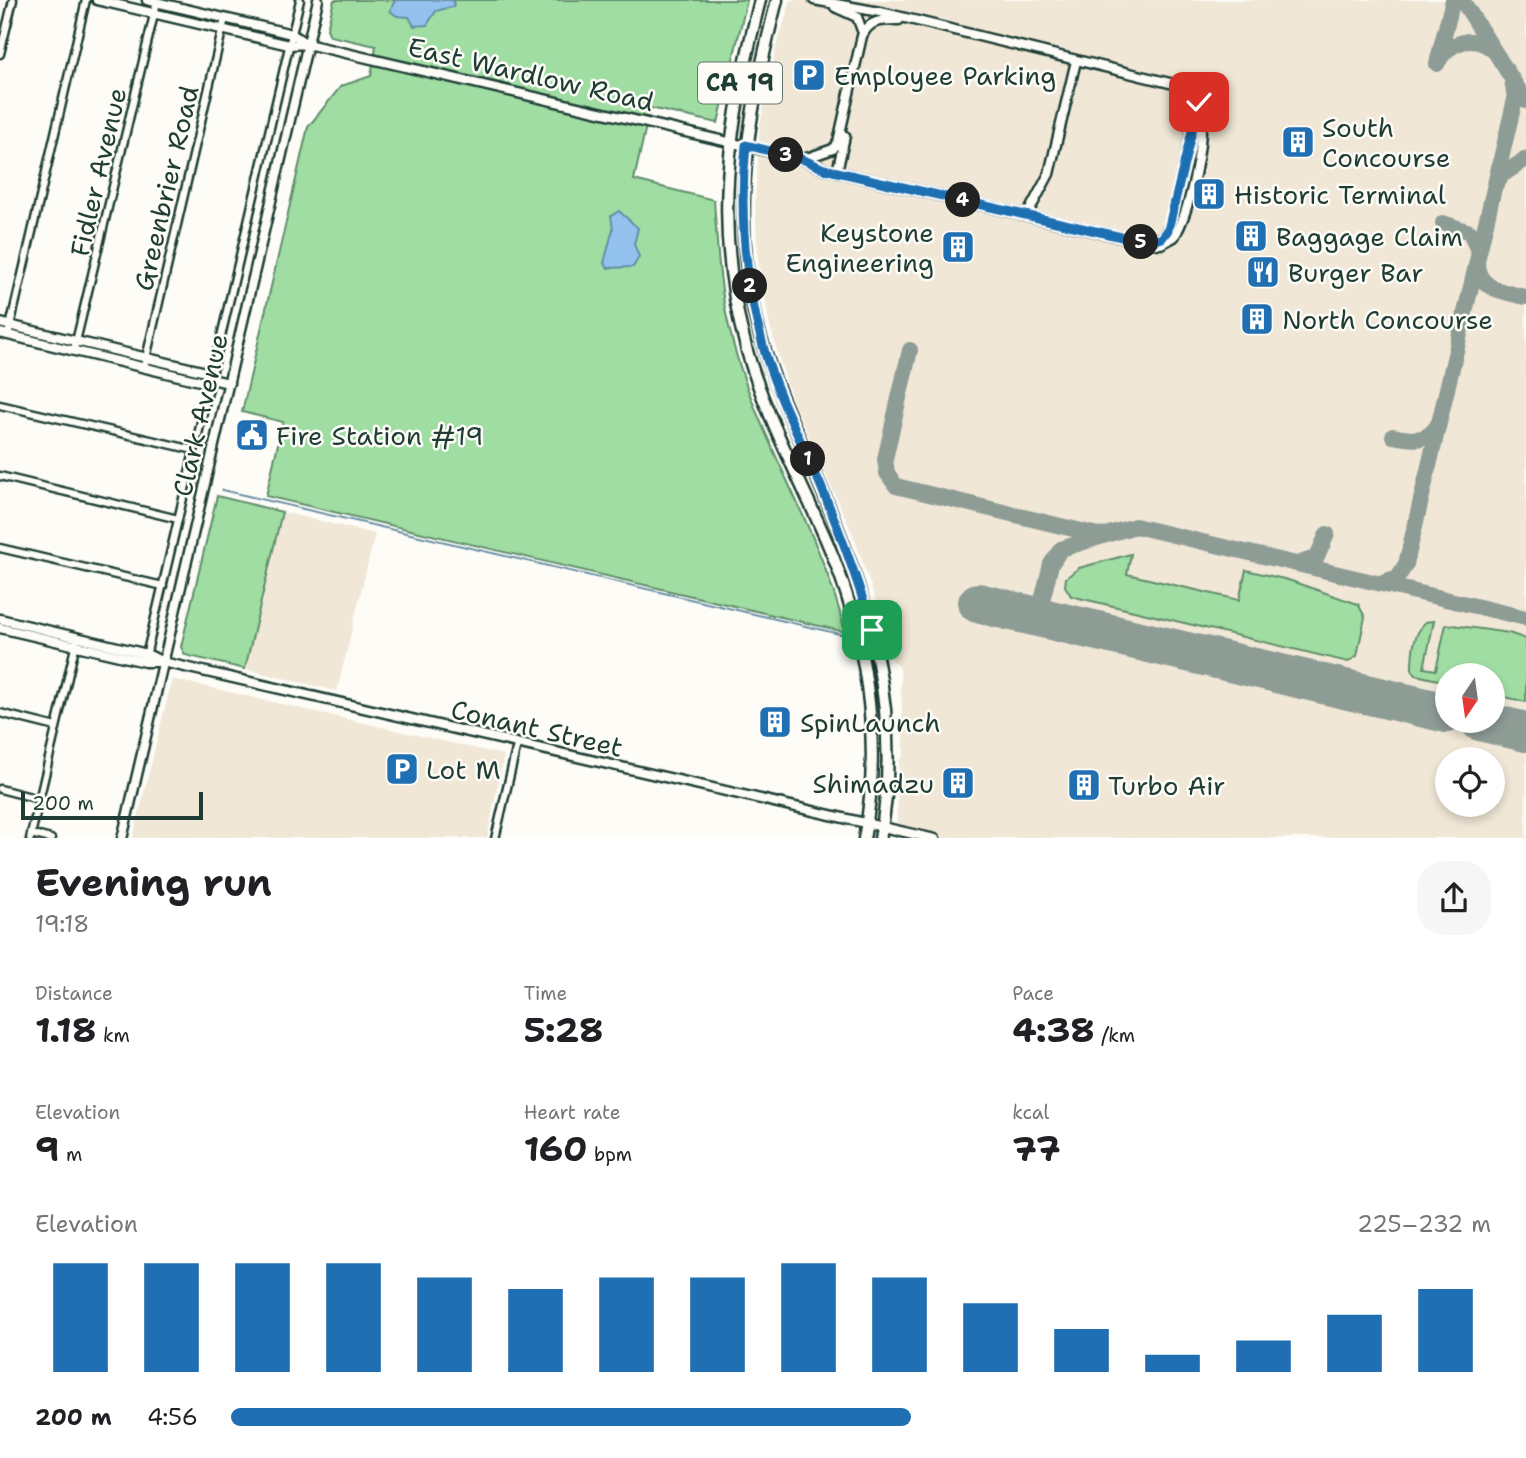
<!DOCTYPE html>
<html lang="en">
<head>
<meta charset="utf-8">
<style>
	body { margin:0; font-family:"Shantell Sans",sans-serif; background:#f6f6f6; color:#202124; height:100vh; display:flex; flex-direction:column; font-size:26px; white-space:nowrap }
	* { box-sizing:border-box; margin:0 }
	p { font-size:23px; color:#757577 }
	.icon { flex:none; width:38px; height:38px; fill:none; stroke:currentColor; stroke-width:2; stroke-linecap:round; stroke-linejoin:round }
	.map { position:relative; height:838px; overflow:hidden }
	.details { display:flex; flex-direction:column; background:#fff; flex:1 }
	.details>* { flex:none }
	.needle { width:46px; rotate:193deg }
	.buttons { position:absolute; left:1435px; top:663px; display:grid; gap:14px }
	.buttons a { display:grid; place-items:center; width:70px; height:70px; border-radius:50%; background:#fff; box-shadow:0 4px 10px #0003; font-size:35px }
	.scale { position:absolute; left:21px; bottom:18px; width:182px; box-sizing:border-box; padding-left:7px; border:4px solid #1f3d34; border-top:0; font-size:19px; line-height:24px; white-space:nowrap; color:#1f3d34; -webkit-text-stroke:5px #fdfcf7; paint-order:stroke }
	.pin { position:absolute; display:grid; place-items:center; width:60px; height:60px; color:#fff; margin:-30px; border-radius:14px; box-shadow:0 4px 10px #0006 }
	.km { position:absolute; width:35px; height:35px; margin:-18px; border-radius:50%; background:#222; color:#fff; font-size:19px; line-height:35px; text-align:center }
	.round { display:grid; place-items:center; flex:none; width:74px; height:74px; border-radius:28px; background:#f6f6f6 }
	.overview { display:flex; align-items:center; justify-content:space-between; height:119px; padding:0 35px }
	h1 { font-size:38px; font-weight:700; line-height:52px }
	.figures { display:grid; grid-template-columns:repeat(3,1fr); gap:10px; height:119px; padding:7px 35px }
	.figures div { display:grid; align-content:center }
	.figures b { font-size:35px; font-weight:700 }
	.figures small { font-size:19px; font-weight:400 }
	.figures p { font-size:19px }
	.chart { height:196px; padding:14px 35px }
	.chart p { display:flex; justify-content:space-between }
	.chart svg { width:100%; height:126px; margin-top:7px; stroke:#1f6fb2; stroke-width:6 }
	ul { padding:0 35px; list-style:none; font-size:23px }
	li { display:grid; grid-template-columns:112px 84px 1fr; align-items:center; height:52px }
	li i { height:18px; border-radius:9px; background:#1f6fb2 }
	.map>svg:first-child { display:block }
	.built { fill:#f0e7d6; fill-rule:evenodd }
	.green { fill:#a0dda3; stroke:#608d6c; stroke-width:2 }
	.water { fill:#94c2ef; stroke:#658da4; stroke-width:2 }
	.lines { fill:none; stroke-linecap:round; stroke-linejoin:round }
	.stream { stroke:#658da4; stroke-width:2 }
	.taxiway { stroke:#8e9c96; stroke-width:16 }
	.runway { stroke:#8e9c96; stroke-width:40 }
	.street-casing { stroke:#1f3d34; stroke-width:11 }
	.secondary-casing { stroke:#1f3d34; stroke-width:13 }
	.primary-casing { stroke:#1f3d34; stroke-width:15 }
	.street { stroke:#fdfcf7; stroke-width:6 }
	.secondary { stroke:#fdfcf7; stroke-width:8 }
	.primary { stroke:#fdfcf7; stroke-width:10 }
	.route-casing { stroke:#fff; stroke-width:14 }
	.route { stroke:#1f6fb2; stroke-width:9 }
	.labels { text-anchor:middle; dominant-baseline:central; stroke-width:5; stroke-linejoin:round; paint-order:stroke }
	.shield { fill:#fdfcf7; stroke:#62766e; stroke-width:2 }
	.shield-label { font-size:24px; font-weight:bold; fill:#1f3d34 }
	.street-label { font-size:26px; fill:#1f3d34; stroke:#fdfcf7 }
	.poi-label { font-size:26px; fill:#1f3d34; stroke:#fdfcf7; text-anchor:start }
</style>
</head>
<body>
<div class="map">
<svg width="1526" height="839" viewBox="0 0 1526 839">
	<rect width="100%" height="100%" fill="#fdfcf7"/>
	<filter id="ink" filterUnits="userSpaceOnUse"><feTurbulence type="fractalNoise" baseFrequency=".0143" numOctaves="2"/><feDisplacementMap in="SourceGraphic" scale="14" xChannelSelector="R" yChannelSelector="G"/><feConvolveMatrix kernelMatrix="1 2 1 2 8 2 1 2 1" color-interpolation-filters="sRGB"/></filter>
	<g filter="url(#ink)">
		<path class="built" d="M791 0H1526V838H896L899 761 904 755 900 669 889 655 878 607 854 537 794 404 780 362 769 322 758 258 755 202 760 125 776 48ZM1447 676H1493V721H1447ZM1447 760H1493V805H1447Z
			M282 512 375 534 337 691 245 669Z
			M172 679 504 755 487 838H133Z"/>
		<path class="green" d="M334 0H747L718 123 650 108 634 180 714 200C717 242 719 286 729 327 753 434 820 525 845 632L266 496 283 422 242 412 308 127 341 86 371 76 376 46 330 36 327 29Z
			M217 496 282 512 245 669 185 655 181 647Z
			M1131 554 1127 574 1239 600 1246 570 1288 580 1358 604 1365 617 1357 656 1348 662 1071 596 1065 586 1066 578 1079 568Z
			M1434 621 1424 668 1436 670 1446 624 1509 633 1526 639V702L1493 694V676H1447V682L1416 675 1412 670C1412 653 1413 635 1425 622Z"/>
		<path class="water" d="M395 0H453L454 6 436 11 427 25 414 26 409 17 397 16 390 11Z
			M619 211 638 228 634 244 639 257 633 267 608 268 604 263 613 229 611 216Z"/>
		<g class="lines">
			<path class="stream" d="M222 490 844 635"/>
			<path class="taxiway" d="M1462 0 1526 101
				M1438 59 1453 0
				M1437 64C1449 41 1474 33 1494 51
				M1496 184 1502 175 1526 159
				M1443 223 1470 232 1478 251
				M1477 262C1477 290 1504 292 1526 297
				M910 350 885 459 887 473 896 486 1098 535
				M1393 436C1412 440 1430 443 1439 422
				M1298 564 1317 557 1327 534
				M1380 583 1398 577 1406 564 1515 99 1512 79
				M1038 617 1051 564 1061 549 1135 526 1526 618"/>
			<path class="runway" d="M978 603 1447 713
				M1480 721 1526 732"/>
			<defs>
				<path id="street" d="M0 54 13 0
					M8 335 86 0
					M74 350 157 2
					M144 367 225 18
					M0 405 194 450
					M0 476 178 519
					M0 548 163 586
					M146 656 300 0
					M0 713 56 727
					M0 789 39 799
					M31 834 51 839
					M30 839 76 643
					M495 839 517 745"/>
				<path id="secondary" d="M97 0 289 45 307 44 802 159 824 169 1142 242 1161 244 1174 237C1190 212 1207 133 1199 104 1197 96 1192 91 1186 87L885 13 814 0
					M147 0 292 34 307 44
					M835 7 857 17 863 33
					M804 159 833 149 838 142 862 36C870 19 882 20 899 20
					M837 172 845 136
					M1027 215 1049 174 1076 61
					M1154 242 1165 235 1171 223 1196 111
					M0 323 206 372 211 379
					M0 333 204 382 211 379 229 383
					M0 619 147 654 161 661
					M0 628 145 662H163L935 839
					M122 839 318 0"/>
				<path id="primary" d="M760 0C729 125 711 223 747 351 766 417 800 479 827 542 866 632 883 742 864 839
					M777 0C751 101 732 198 752 302 765 368 794 424 820 485 868 597 904 715 880 839"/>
			</defs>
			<use href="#street" class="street-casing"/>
			<use href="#secondary" class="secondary-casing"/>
			<use href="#primary" class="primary-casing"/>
			<use href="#street" class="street"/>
			<use href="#secondary" class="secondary"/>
			<use href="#primary" class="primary"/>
		</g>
	</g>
	<g class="lines" filter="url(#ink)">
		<defs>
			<path id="route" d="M872 630C858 580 840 532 820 484 800 438 776 394 763 346 745 281 739 212 746 145L802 159 824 169 1148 243 1162 238 1168 230 1199 102"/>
		</defs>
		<use href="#route" class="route-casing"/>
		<use href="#route" class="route"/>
	</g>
	<defs>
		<symbol id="parking-square" viewBox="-11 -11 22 22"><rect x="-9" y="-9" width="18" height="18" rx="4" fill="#1f6fb2" stroke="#fdfcf7"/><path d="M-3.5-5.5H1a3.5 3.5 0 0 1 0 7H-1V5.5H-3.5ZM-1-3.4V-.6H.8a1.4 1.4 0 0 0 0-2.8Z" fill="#fff"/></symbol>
		<symbol id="building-square" viewBox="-11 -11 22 22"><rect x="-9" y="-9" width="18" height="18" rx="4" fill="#1f6fb2" stroke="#fdfcf7"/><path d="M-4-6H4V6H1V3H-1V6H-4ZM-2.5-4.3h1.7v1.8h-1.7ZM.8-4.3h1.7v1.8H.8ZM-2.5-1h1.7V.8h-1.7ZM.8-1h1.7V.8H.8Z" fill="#fff"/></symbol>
		<symbol id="restaurant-square" viewBox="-11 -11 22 22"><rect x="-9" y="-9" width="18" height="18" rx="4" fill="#1f6fb2" stroke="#fdfcf7"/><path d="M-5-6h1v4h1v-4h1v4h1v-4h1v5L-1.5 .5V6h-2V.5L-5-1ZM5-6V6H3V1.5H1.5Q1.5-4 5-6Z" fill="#fff"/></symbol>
		<symbol id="civic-square" viewBox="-11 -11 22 22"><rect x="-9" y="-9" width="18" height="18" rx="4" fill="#1f6fb2" stroke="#fdfcf7"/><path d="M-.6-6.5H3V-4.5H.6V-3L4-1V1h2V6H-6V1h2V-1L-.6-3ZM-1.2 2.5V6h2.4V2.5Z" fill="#fff"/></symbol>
	</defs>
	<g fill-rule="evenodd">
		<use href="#parking-square" x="790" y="56" width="38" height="38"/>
		<use href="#building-square" x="1279" y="123" width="38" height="38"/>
		<use href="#building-square" x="1190" y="175" width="38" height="38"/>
		<use href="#building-square" x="1232" y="217" width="38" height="38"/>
		<use href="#building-square" x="939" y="228" width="38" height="38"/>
		<use href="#restaurant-square" x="1244" y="253" width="38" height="38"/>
		<use href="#building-square" x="1238" y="300" width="38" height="38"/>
		<use href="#civic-square" x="233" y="416" width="38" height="38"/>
		<use href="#building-square" x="756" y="703" width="38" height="38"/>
		<use href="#parking-square" x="383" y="750" width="38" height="38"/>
		<use href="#building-square" x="939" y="764" width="38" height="38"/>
		<use href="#building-square" x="1065" y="766" width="38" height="38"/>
	</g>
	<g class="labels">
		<rect class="shield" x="698" y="62.5" width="84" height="41" rx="5"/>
		<g class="shield-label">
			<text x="740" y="83">CA 19</text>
		</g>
		<g class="street-label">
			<text transform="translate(531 74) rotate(13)">East Wardlow Road</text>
			<text transform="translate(98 172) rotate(-77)">Fidler Avenue</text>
			<text transform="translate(166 188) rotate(-77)">Greenbrier Road</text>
			<text transform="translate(200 415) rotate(-77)">Clark Avenue</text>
			<text transform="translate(537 728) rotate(13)">Conant Street</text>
		</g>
		<g class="poi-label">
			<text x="834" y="75">Employee Parking</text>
			<text x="1322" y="127">South<tspan x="1322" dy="30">Concourse</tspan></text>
			<text x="1234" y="194">Historic Terminal</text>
			<text x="934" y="232" text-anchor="end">Keystone<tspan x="934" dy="30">Engineering</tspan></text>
			<text x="1276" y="236">Baggage Claim</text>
			<text x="1288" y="272">Burger Bar</text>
			<text x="1282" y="319">North Concourse</text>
			<text x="276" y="435">Fire Station #19</text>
			<text x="800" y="722">SpinLaunch</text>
			<text x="426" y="769">Lot M</text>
			<text x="934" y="783" text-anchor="end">Shimadzu</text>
			<text x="1108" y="785">Turbo Air</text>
		</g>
	</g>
</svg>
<div class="buttons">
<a><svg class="needle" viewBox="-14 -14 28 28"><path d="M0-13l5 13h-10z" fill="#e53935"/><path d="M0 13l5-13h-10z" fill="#757577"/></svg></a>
<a><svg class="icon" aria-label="locate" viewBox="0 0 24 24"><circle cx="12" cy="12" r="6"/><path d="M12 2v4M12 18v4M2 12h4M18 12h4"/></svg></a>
</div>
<div class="scale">200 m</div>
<div class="pin" style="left:872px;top:630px;background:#1e9e55"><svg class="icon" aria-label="arrive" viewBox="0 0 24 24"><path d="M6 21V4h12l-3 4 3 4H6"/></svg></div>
<div class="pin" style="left:1199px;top:102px;background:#d93025"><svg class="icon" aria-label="check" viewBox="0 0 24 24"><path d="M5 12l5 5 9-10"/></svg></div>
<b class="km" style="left:808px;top:459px">1</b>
<b class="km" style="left:750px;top:286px">2</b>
<b class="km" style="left:786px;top:155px">3</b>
<b class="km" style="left:963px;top:200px">4</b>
<b class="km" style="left:1141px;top:242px">5</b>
</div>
<section class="details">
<div class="overview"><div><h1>Evening run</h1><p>19:18</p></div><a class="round"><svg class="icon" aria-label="share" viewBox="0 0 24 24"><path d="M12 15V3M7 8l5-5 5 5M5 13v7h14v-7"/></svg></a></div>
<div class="figures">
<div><p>Distance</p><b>1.18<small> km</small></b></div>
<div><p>Time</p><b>5:28</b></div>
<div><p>Pace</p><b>4:38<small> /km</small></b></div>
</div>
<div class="figures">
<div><p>Elevation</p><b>9<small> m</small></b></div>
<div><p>Heart rate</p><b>160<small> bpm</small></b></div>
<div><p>kcal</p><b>77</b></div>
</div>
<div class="chart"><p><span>Elevation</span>225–232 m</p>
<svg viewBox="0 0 160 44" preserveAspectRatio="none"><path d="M5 44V6M15 44V6M25 44V6M35 44V6M45 44V11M55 44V15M65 44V11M75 44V11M85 44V6M95 44V11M105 44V20M115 44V29M125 44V38M135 44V33M145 44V24M155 44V15"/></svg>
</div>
<ul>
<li><b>200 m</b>4:56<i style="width:54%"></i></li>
</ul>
</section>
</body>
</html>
